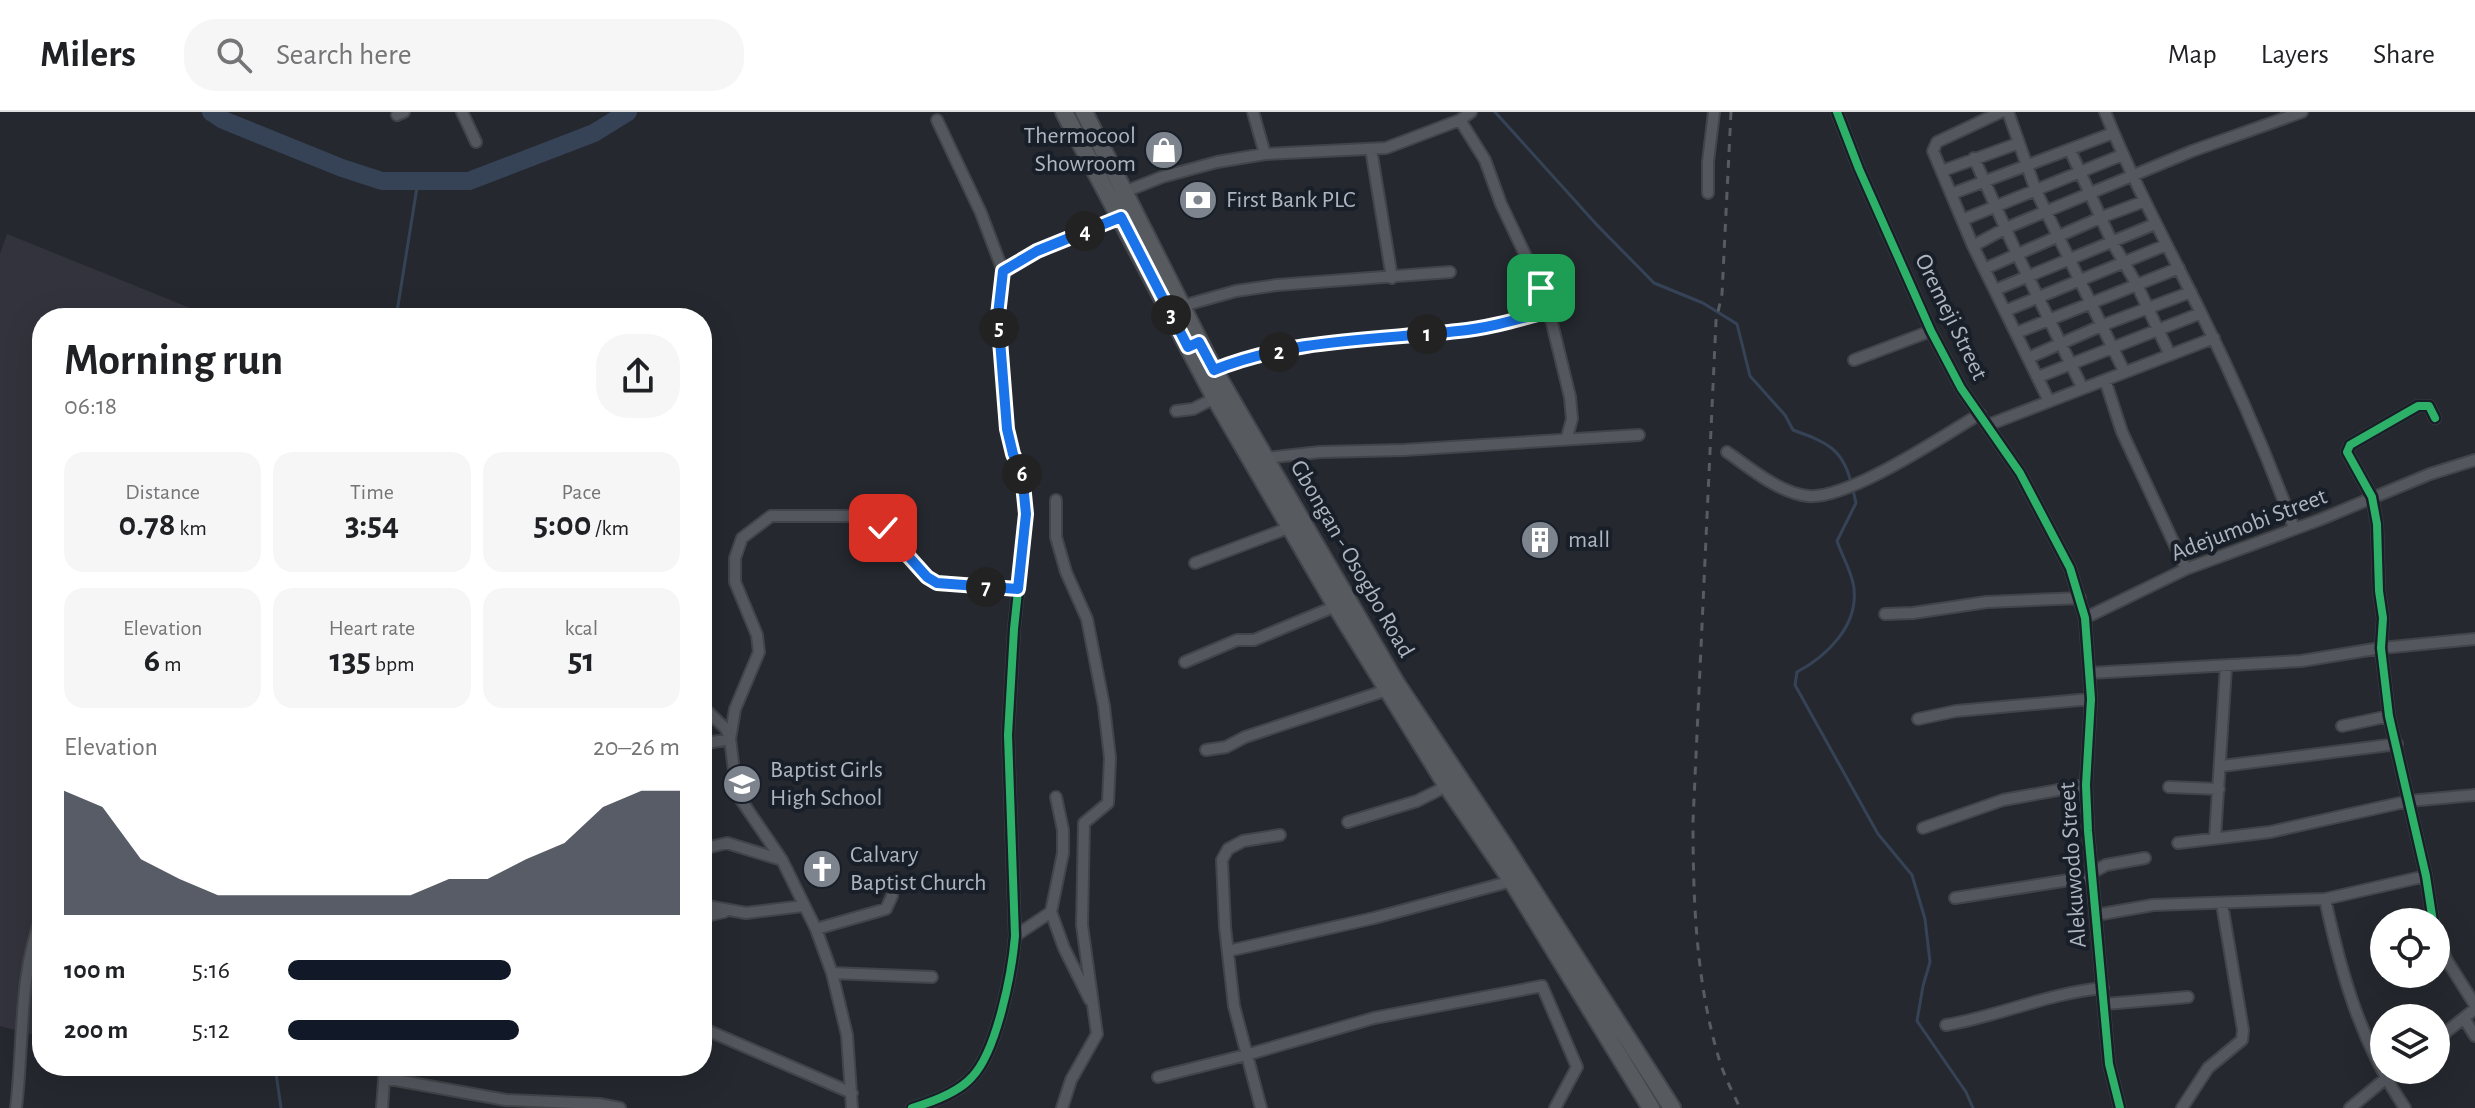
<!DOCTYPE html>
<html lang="en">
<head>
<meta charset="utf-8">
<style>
	body { margin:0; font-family:"Alegreya Sans",sans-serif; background:#f6f6f6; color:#202124; height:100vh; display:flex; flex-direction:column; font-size:30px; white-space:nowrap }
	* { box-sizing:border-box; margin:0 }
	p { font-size:26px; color:#757577 }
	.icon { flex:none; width:44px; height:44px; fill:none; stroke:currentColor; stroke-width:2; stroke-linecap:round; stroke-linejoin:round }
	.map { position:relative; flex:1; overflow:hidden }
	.details { position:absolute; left:32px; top:196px; width:680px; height:768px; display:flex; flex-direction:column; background:#fff; border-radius:32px; box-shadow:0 8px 32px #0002 }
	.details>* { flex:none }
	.buttons { position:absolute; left:2370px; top:796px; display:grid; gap:16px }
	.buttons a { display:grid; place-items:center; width:80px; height:80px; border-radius:50%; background:#fff; box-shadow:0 8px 32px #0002; font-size:40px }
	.pin { position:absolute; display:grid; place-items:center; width:68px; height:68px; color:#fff; margin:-34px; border-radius:16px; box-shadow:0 4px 12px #0006 }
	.km { position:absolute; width:40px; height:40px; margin:-20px; border-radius:50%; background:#222; color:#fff; font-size:22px; line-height:40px; text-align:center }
	.round { display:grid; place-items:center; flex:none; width:84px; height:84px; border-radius:32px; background:#f6f6f6 }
	.head { display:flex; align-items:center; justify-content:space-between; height:136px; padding:0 32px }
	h1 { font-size:44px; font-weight:600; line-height:60px }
	.metrics { display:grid; grid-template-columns:repeat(3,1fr); gap:12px; height:136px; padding:8px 32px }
	.metrics div { display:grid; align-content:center; border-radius:20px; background:#f6f6f6; text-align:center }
	.metrics b { font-size:34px; font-weight:600 }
	.metrics small { font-size:22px; font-weight:400 }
	.metrics p { font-size:22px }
	.chart { height:224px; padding:16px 32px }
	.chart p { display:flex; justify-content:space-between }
	.chart svg { width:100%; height:144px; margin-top:8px; fill:#111827; opacity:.7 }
	ul { padding:0 32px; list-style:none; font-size:26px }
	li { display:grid; grid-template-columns:128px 96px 1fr; align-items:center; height:60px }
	li i { height:20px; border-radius:10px; background:#111827 }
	header { display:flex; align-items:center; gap:48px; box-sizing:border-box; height:112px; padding:0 40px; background:#fff; border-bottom:2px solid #e0e0e0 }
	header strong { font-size:38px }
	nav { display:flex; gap:44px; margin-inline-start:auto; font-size:28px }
	.search { width:560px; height:72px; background:#f6f6f6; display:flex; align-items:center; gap:20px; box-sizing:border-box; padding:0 28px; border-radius:32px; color:#757577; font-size:30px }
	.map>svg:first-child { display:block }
	.medical { fill:#32333c }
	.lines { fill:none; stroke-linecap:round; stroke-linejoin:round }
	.stream { stroke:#364356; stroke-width:3 }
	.river { stroke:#364356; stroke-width:18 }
	.minor-casing { stroke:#414448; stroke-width:14 }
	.primary-casing { stroke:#42454c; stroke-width:20 }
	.minor { stroke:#54575e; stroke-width:10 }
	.primary { stroke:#575a5f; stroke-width:16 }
	.rail { stroke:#585b60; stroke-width:3; stroke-dasharray:8 8; stroke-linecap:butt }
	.cycleway-casing { stroke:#191f28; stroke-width:13 }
	.cycleway { stroke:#2db169; stroke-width:8 }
	.route-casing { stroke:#fff; stroke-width:16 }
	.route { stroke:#1a73e8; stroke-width:10 }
	.labels { text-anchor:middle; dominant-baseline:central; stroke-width:8; stroke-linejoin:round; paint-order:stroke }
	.poi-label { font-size:24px; fill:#aeb5c1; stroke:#191f28; text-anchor:start }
	.street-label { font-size:24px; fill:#aeb5c1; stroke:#191f28 }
</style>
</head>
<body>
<header>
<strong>Milers</strong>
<div class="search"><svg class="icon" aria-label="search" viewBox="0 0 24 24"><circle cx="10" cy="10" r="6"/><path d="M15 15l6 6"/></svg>Search here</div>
<nav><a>Map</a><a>Layers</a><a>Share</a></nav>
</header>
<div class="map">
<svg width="2475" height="996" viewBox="0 0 2475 996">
	<rect width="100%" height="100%" fill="#25292f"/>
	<path class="medical" d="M7 122 215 206H42V925L0 914V142Z"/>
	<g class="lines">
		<path class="stream" d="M1495 0 1597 113 1654 171 1703 191 1737 212 1750 264 1785 303 1793 318C1823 329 1843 335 1851 371
			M396 206 418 69
			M1853 378 1856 391 1837 429C1842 444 1853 462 1854 477 1858 514 1827 544 1797 560L1795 573 1878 722 1912 763 1925 807 1930 850 1923 874 1917 909 1966 980 1973 996
			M275 954 281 996"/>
		<path class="river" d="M211 0 223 8 342 56 382 69H469L594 21 628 0"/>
		<defs>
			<path id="minor" d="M462 0 476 30
				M1253 0 1265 42
				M1837 0 1859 57 1931 219 1961 276 2020 361 2070 456 2085 506 2091 587 2086 673 2088 719 2109 952 2120 996
				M2001 0 1937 30 1933 39 1973 134 2049 289
				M2105 0C2133 70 2169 136 2202 203 2237 273 2267 343 2294 416
				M397 3 404 0
				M937 8 981 101 1003 159
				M1460 8 1485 48 1501 92 1541 176 1549 199 1570 285 1572 307 1567 325
				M2019 31 2036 79 2124 259
				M1371 37 1392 166
				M2070 38 2111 128 2137 173 2170 243
				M1974 46 2017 142 2082 275
				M1942 59 2019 31 2008 0
				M1124 80 1162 65 1217 50 1265 42 1386 36 1460 8 1471 0
				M1708 81V50L1714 0
				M1951 82 2113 21
				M1962 108 2122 43
				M1973 134 2006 116 2192 39 2302 0
				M1984 157 2102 105 2145 89
				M1995 178 2155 112
				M1182 194 1236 179 1277 173 1450 160
				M2005 199 2166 133
				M2016 221 2179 156
				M2028 246 2103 213 2191 180
				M1854 248 1931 219
				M1214 258C1290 228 1377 228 1458 219 1489 216 1519 207 1549 199
				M2038 265 2201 201
				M2105 268 2122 320 2186 457
				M1176 299 1193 297 1215 286
				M1988 313 2214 226
				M1727 340C1750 356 1779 381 1808 384 1848 388 1943 324 1980 302
				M1266 346 1320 340 1404 338 1639 323
				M1056 388V425L1066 460 1087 507 1104 594 1110 646 1108 691 1084 711 1082 813 1097 922 1071 968 1062 996
				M1195 451 1291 415
				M1885 502 1913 501 1987 490 2080 486
				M2085 506 2186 457 2319 408 2430 362 2475 348
				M1185 550 1237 528H1254L1336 494
				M2090 561 2301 549 2381 536 2475 527
				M702 594 726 617 730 627 737 682 782 748 816 817 832 861 847 923 852 996
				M1918 607 1956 599 2091 587
				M2342 614 2389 604
				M702 632 730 627 735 597 759 540 757 523 735 470V446L742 426 771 404H862C895 415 908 454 937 471L1018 477
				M1206 638 1226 635 1245 625 1387 578
				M2222 654 2397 632
				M2169 675 2219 677
				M1056 685 1063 718V741L1051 800 1064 836 1090 888
				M1348 710 1417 689 1447 674
				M1923 716 2003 688 2086 673
				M2215 726 2226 555
				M2178 731 2270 720 2409 689 2475 683
				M702 737 727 731 782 748
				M1955 786 2082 766 2106 753 2145 746
				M2325 787C2341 861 2361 932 2405 996
				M702 793 746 801 803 794
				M2096 803 2153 793 2325 787 2426 764
				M702 805 724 800
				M2433 810 2426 764 2389 604 2381 536 2383 506 2379 479 2377 412 2372 385 2347 340 2350 333 2418 294H2429L2435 306
				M816 817 886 797 892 784
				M2436 820 2446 847 2475 893
				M1015 824 1051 800
				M1228 839 1374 806 1512 769
				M832 861 932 865
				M2105 892 2188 885
				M2464 906 2475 924
				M1946 913C1999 904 2049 881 2103 876
				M702 916 852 981
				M2436 928 2475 897
				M1158 965 1246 943 1374 906 1542 874 1577 955 1555 996
				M384 966 506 988 599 992 620 996
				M16 996C24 931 18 865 42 803
				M382 996 385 954
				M912 996C932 990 958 981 972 965 997 939 1012 860 1015 824L1008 623 1014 517 1026 402 1022 362 1013 342 1007 317 998 203 1003 159 1037 139 1121 105
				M1261 996 1234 894 1225 815 1222 748 1228 737 1243 729 1280 723
				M2182 996 2208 956 2242 928 2243 918 2222 792
				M2350 996 2396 958"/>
			<path id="primary" d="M1064 0 1215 286 1336 494 1447 674 1512 769 1651 996
				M1084 0 1214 258 1396 571 1505 735 1672 996"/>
		</defs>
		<use href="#minor" class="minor-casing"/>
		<use href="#primary" class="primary-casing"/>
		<use href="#minor" class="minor"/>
		<use href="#primary" class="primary"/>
		<path class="rail" d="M1731 0 1722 182 1716 209 1693 709C1693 789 1696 873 1720 950 1725 966 1733 981 1740 996"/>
		<defs>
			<path id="cycleway" d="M1837 0 1859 57 1931 219 1961 276 2020 361 2070 456 2085 506 2091 587 2086 673 2088 719 2109 952 2120 996
				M2433 810 2426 764 2389 604 2381 536 2383 506 2379 479 2377 412 2372 385 2347 340 2350 333 2418 294H2429L2435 306
				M912 996C932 990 958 981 972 965 997 939 1012 860 1015 824L1008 623 1014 517 1026 402 1022 362 1013 342 1007 317 998 203 1003 159 1037 139 1121 105"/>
		</defs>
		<use href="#cycleway" class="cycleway-casing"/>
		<use href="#cycleway" class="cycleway"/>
	</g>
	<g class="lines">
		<defs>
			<path id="route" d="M883 416 927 465 937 471 1018 477 1026 402 1022 362 1013 342 1007 317 998 203 1003 159 1037 139 1121 105 1188 235 1199 230 1214 258C1290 227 1377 228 1458 219 1489 216 1519 207 1549 199L1541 176"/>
		</defs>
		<use href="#route" class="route-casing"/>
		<use href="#route" class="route"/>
	</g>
	<defs>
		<symbol id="shop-disc" viewBox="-11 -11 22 22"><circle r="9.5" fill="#7e848e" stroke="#191f28"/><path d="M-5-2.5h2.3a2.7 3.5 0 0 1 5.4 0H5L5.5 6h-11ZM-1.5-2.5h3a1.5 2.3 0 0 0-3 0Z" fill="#fff"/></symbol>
		<symbol id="bank-disc" viewBox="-11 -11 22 22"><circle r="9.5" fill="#7e848e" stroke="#191f28"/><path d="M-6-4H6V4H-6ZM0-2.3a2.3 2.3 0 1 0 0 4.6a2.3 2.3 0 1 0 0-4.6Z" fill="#fff"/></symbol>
		<symbol id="building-disc" viewBox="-11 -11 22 22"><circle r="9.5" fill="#7e848e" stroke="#191f28"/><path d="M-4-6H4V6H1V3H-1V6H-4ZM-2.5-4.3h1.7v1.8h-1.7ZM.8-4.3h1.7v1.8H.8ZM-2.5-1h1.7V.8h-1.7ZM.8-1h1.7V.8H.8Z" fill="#fff"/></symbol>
		<symbol id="school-disc" viewBox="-11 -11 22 22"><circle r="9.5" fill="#7e848e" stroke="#191f28"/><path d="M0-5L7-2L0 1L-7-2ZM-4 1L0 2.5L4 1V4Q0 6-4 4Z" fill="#fff"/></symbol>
		<symbol id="church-disc" viewBox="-11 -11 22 22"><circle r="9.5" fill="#7e848e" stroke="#191f28"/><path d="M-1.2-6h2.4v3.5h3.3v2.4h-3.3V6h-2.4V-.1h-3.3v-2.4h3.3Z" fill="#fff"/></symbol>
	</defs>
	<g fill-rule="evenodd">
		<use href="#shop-disc" x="1142" y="16" width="44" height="44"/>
		<use href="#bank-disc" x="1176" y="66" width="44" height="44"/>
		<use href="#building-disc" x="1518" y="406" width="44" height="44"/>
		<use href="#school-disc" x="720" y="650" width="44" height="44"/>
		<use href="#church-disc" x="800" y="735" width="44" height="44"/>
	</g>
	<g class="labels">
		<g class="poi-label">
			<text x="1136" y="24" text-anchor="end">Thermocool<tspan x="1136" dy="28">Showroom</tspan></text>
			<text x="1226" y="88">First Bank PLC</text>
			<text x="1568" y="428">mall</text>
			<text x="770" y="658">Baptist Girls<tspan x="770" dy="28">High School</tspan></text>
			<text x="850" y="743">Calvary<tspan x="850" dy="28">Baptist Church</tspan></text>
		</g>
		<g class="street-label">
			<text transform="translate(1951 205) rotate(64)">Oremeji Street</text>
			<text transform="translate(2249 413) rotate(-21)">Adejumobi Street</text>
			<text transform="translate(1352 447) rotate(60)">Gbongan - Osogbo Road</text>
			<text transform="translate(2073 753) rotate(-94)">Alekuwodo Street</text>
		</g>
	</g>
</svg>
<div class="buttons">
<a><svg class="icon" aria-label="locate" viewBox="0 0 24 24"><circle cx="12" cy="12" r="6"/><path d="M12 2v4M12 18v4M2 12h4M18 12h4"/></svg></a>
<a><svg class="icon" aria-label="layers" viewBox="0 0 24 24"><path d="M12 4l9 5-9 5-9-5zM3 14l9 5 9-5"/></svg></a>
</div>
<div class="pin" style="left:1541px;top:176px;background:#1e9e55"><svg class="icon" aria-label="arrive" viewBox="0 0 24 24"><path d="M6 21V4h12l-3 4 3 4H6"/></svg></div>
<div class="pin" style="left:883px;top:416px;background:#d93025"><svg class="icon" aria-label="check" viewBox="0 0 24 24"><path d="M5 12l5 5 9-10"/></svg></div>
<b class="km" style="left:1427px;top:222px">1</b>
<b class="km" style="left:1279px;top:240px">2</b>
<b class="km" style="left:1171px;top:203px">3</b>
<b class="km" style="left:1085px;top:119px">4</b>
<b class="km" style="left:999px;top:216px">5</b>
<b class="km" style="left:1022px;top:362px">6</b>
<b class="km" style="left:986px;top:475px">7</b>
<section class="details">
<div class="head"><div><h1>Morning run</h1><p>06:18</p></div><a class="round"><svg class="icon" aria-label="share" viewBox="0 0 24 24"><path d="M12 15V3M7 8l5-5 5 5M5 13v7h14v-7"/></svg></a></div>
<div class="metrics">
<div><p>Distance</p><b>0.78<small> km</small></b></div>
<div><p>Time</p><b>3:54</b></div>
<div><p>Pace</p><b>5:00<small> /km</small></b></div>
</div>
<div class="metrics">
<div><p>Elevation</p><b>6<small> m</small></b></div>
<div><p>Heart rate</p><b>135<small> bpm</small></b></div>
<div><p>kcal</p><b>51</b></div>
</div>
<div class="chart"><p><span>Elevation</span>20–26 m</p>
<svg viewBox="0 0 160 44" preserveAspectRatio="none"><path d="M0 44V6L10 11L20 27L30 33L40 38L50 38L60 38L70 38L80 38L90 38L100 33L110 33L120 27L130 22L140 11L150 6L160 6V44z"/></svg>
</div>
<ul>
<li><b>100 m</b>5:16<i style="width:57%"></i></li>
<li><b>200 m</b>5:12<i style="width:59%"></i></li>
</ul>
</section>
</div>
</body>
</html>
